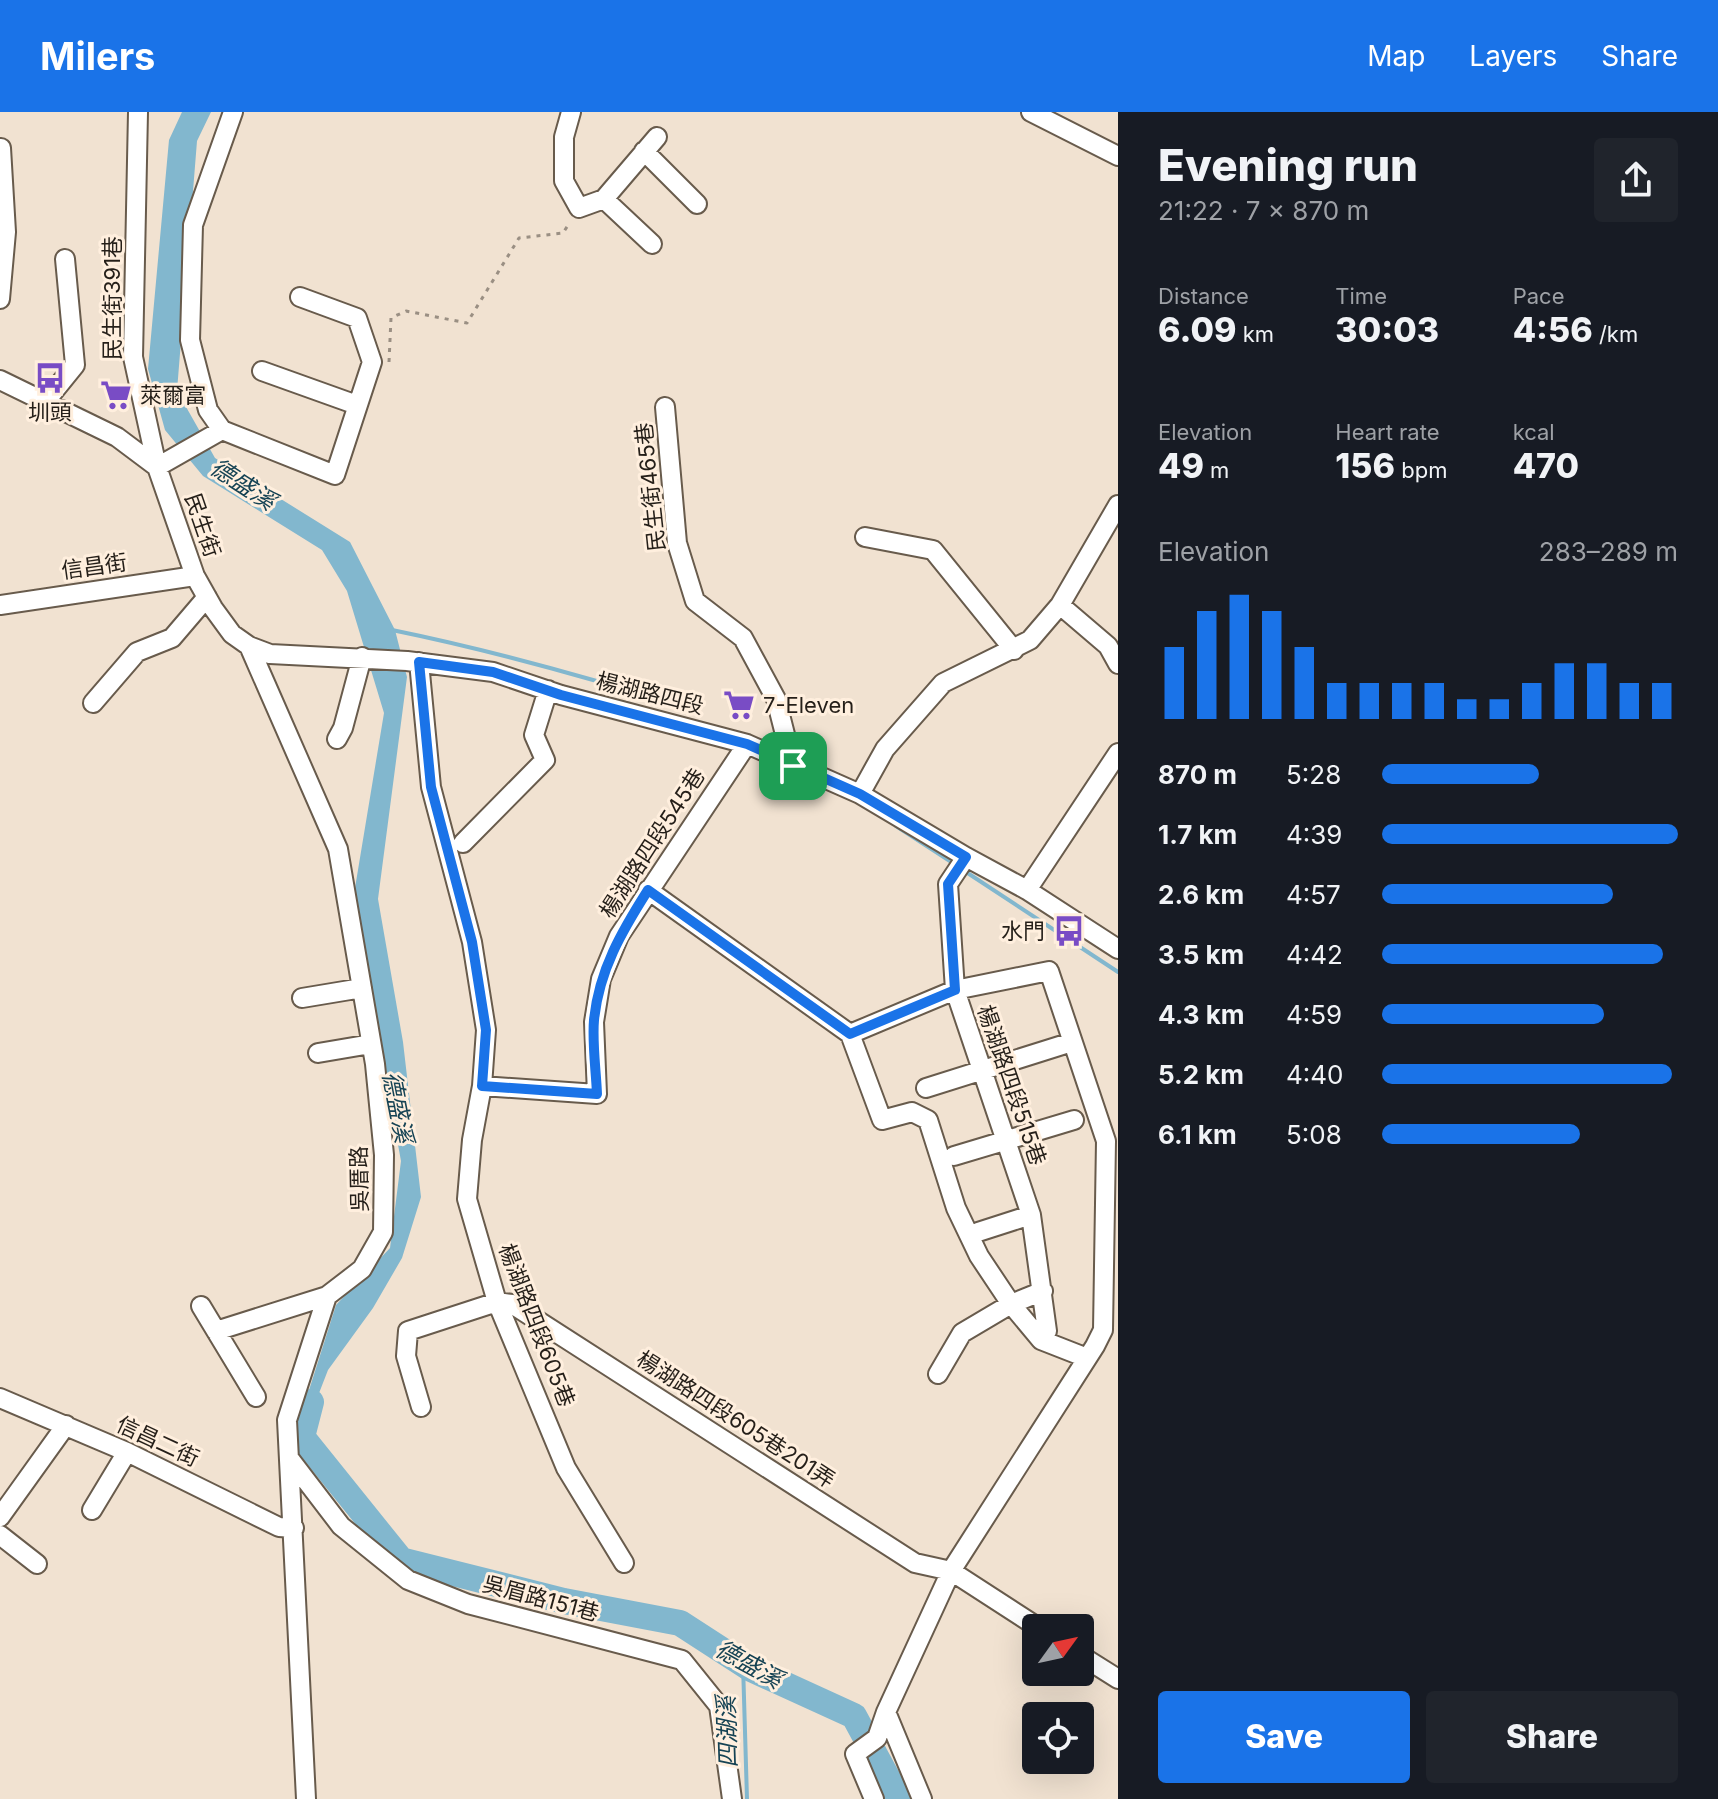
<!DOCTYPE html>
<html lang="en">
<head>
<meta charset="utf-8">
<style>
	body { margin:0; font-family:Inter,"Noto Sans TC",sans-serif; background:#20242c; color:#f1f3f6; height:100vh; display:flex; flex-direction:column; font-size:30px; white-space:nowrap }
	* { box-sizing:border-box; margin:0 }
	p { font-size:26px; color:#9ea1a6 }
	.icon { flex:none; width:44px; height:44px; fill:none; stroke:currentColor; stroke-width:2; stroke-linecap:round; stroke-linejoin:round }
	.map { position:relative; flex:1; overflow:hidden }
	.drawer { display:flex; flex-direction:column; background:#171b24; width:600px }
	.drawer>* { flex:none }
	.needle { width:52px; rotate:57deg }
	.controls { position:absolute; left:1022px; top:1502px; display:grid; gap:16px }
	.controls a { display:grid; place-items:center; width:72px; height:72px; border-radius:8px; background:#171b24; box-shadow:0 8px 32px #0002; font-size:40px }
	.pin { position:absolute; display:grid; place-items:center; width:68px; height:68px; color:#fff; margin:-34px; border-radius:16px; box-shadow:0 4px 12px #0006 }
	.round { display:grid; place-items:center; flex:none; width:84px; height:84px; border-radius:8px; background:#20242c }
	.head { display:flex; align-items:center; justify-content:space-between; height:136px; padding:0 40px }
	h1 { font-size:44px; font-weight:800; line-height:60px }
	.stats { display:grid; grid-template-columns:repeat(3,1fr); gap:12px; height:136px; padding:8px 40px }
	.stats div { display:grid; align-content:center }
	.stats b { font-size:34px; font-weight:800 }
	.stats small { font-size:22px; font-weight:400 }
	.stats p { font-size:22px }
	.chart { height:224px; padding:16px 40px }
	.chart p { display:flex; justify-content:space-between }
	.chart svg { width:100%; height:144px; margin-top:8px; stroke:#1a73e8; stroke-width:6 }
	.action { display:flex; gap:16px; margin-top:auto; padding:16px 40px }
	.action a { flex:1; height:92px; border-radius:8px; background:#1a73e8; color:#fff; font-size:32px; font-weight:800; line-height:92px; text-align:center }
	.action a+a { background:#20242c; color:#f1f3f6 }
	ul { padding:0 40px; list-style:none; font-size:26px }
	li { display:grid; grid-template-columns:128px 96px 1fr; align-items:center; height:60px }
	li i { height:20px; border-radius:10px; background:#1a73e8 }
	header { display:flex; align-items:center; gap:48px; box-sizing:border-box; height:112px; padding:0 40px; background:#1a73e8; color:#fff }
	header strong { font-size:38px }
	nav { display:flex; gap:44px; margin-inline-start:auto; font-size:28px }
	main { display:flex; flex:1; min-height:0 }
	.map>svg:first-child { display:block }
	.water { fill:#82b7ce }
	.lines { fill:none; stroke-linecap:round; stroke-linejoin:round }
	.stream { stroke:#82b7ce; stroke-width:4 }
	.river { stroke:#82b7ce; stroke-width:26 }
	.minor-casing { stroke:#685b4c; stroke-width:22 }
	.path { stroke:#9a8f83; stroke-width:3; stroke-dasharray:4 6; stroke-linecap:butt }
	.minor { stroke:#fff; stroke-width:18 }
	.route-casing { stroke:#fff; stroke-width:16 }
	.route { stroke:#1a73e8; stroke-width:10 }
	.labels { text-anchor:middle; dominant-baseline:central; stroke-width:6; stroke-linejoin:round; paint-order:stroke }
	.street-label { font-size:22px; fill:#251f19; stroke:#ffefde }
	.poi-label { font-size:22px; fill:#251f19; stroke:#ffefde; text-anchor:start }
	.water-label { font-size:24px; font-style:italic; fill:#164354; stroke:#ffefde }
</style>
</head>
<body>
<header>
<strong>Milers</strong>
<nav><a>Map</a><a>Layers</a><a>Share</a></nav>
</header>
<main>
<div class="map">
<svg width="1118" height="1687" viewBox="0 0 1118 1687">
	<rect width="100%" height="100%" fill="#f1e2d1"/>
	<path class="water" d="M182 0H211L197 29 177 279 215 346 350 430 395 518 407 565 378 787 403 930 421 1085 402 1146 373 1196 328 1258 302 1325 297 1316 336 1193 390 1136 401 1049 353 788 384 601 347 479 322 438 203 364 165 318 148 257 169 28Z"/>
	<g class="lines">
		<path class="stream" d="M392 518C490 538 587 565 683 595
			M896 714 956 753
			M963 758 1118 860
			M743 1552 747 1687"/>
		<path class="river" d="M311 1290 302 1325 401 1448 564 1489 680 1511 751 1557 854 1604 899 1687"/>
		<defs>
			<path id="minor" d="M138 0 133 245 157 355 222 318
				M571 0 564 25V69L579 96 604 87 657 25
				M1031 0 1118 44
				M644 39 697 92
				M604 87 652 132
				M0 187 6 120 1 36
				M262 259 357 293
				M0 268 117 325 157 355 195 464 213 496 232 522 249 534 270 542 407 549 493 560 561 583 747 632 860 682 966 745 1027 778 1118 837
				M45 290 75 253 65 147
				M665 295 677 431 695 489 743 526 776 587 793 654
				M222 318 335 363 372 250 357 206 300 185
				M222 318 208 298 190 228 193 113 233 0
				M865 425 933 438 1014 538
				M0 493 195 464
				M1060 493 1108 534 1118 552
				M249 534 338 737 375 952 384 1043 383 1120 362 1157 327 1184 287 1308 306 1687
				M419 550 431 675 472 830 486 918 482 974 472 1028 467 1087 497 1190 566 1356 624 1451
				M93 591 137 540 172 526 207 485
				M337 627 343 616 362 545
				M860 682 885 637 943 571 1030 528 1060 493 1118 393
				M463 731 545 648 534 623 548 578
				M966 745 948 772 955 878 1031 1103 1047 1219
				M648 778 850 922
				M1027 778 1118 641
				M302 886 362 876
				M850 922 955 878 1049 859 1106 1029 1103 1218 1095 1234 951 1459 886 1600 877 1626 855 1642 874 1687
				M850 922 882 1008 912 1000 928 1008 956 1096 979 1144 1011 1192 962 1221 938 1262
				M318 941 371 932
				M482 974 597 982 594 910 601 867 619 824 747 632
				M926 976 1072 930
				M954 1044 1074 1008
				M978 1120 1031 1103
				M1043 1179 1011 1192 1041 1228 1087 1246
				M201 1194 256 1285
				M216 1219 327 1184
				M0 1286 127 1340 279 1415 294 1416
				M421 1295 406 1244 408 1219 497 1190 512 1192 915 1451 951 1459 1039 1516
				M289 1346 341 1414 408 1468 468 1492 682 1548 719 1594 732 1687
				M92 1398 127 1340
				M0 1405 66 1313
				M0 1423 37 1452
				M1080 1543 1118 1567
				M886 1600 922 1687"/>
		</defs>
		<use href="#minor" class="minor-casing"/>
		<path class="path" d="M389 250 391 206 406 199 467 211 519 126 563 121 570 110"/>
		<use href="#minor" class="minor"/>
	</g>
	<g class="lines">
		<defs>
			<path id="route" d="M419 550 493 560 561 583 747 632 860 682 966 745 948 772 955 878 850 922 648 778C622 819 599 858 594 908 592 931 596 958 597 982L482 974 486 918 472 830 431 675Z"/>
		</defs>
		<use href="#route" class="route-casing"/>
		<use href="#route" class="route"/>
	</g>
	<defs>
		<symbol id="bus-bare" viewBox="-9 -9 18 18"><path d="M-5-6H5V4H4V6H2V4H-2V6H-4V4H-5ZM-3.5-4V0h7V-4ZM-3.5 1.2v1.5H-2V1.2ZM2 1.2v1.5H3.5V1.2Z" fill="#794cc5" stroke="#ffefde" stroke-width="2.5" paint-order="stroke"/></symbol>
		<symbol id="supermarket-bare" viewBox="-9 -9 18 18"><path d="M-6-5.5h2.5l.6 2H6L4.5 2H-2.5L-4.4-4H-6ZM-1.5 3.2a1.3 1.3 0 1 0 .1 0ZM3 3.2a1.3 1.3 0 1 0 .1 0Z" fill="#794cc5" stroke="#ffefde" stroke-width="2.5" paint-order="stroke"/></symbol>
	</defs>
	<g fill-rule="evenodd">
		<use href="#bus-bare" x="28" y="244" width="44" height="44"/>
		<use href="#supermarket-bare" x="94" y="261" width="44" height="44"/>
		<use href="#supermarket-bare" x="717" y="571" width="44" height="44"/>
		<use href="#bus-bare" x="1047" y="797" width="44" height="44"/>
	</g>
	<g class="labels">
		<g class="street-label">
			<text transform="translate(112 186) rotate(-90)">民生街391巷</text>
			<text transform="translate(650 375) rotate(-96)">民生街465巷</text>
			<text transform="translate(203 413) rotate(71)">民生街</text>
			<text transform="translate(94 454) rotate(-8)">信昌街</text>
			<text transform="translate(650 581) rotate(14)">楊湖路四段</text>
			<text transform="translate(652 731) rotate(-57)">楊湖路四段545巷</text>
			<text transform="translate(1012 973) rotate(71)">楊湖路四段515巷</text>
			<text transform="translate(359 1067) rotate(-91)">吳厝路</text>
			<text transform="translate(537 1213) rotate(69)">楊湖路四段605巷</text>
			<text transform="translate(736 1307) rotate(33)">楊湖路四段605巷201弄</text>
			<text transform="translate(158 1329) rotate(25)">信昌二街</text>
			<text transform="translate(541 1486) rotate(15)">吳眉路151巷</text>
		</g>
		<g class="poi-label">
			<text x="140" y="283">萊爾富</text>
			<text x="50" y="300" text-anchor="middle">圳頭</text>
			<text x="763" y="593">7-Eleven</text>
			<text x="1045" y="819" text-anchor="end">水門</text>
		</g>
		<g class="water-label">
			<text transform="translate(243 372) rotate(33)">德盛溪</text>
			<text transform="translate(398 995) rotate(79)">德盛溪</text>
			<text transform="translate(749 1552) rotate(29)">德盛溪</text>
			<text transform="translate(727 1620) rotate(-92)">四湖溪</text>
		</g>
	</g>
</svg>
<div class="controls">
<a><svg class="needle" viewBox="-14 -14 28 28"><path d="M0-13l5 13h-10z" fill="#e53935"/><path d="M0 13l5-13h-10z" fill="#9ea1a6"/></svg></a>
<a><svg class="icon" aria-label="locate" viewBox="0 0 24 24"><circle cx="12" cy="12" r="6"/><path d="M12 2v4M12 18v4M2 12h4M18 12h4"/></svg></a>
</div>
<div class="pin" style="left:793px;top:654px;background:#1e9e55"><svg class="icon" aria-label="arrive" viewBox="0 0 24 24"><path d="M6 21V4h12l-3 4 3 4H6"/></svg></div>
</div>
<section class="drawer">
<div class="head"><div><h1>Evening run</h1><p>21:22 · 7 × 870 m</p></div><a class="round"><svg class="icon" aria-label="share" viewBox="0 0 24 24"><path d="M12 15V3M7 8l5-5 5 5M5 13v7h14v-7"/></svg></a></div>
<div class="stats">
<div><p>Distance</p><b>6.09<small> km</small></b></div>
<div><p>Time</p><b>30:03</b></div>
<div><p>Pace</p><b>4:56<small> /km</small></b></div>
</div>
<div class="stats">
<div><p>Elevation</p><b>49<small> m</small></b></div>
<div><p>Heart rate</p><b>156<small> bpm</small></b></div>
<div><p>kcal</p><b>470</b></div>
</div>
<div class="chart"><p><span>Elevation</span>283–289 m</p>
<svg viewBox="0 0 160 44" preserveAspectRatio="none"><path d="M5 44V22M15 44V11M25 44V6M35 44V11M45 44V22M55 44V33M65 44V33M75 44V33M85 44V33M95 44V38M105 44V38M115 44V33M125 44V27M135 44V27M145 44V33M155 44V33"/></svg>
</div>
<ul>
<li><b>870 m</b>5:28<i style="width:53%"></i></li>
<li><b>1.7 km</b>4:39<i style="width:100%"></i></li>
<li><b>2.6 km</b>4:57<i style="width:78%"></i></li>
<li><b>3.5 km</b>4:42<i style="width:95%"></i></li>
<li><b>4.3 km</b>4:59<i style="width:75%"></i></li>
<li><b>5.2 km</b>4:40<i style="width:98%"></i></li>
<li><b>6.1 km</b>5:08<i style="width:67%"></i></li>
</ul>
<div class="action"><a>Save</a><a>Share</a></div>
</section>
</main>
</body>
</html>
